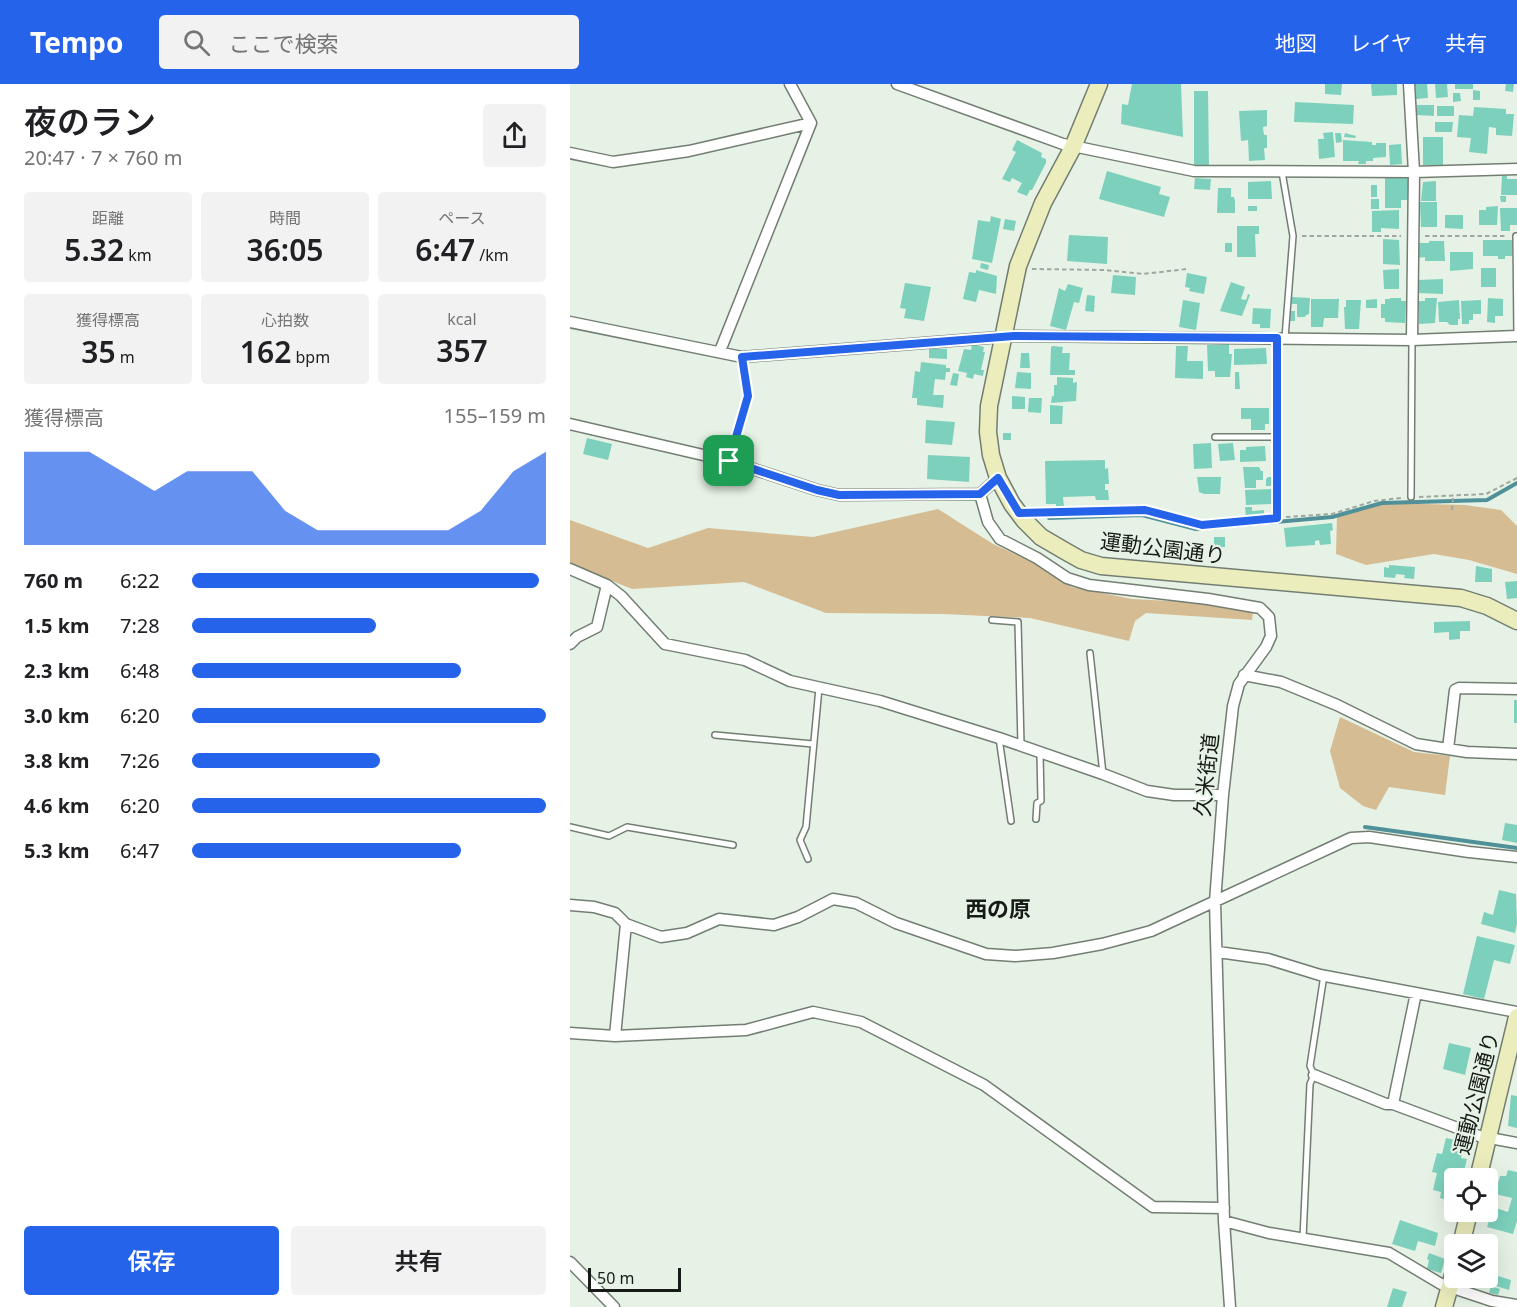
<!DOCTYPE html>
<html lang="ja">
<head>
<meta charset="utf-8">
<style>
	body { margin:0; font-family:"Noto Sans","Noto Sans JP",sans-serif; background:#f2f2f2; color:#202124; height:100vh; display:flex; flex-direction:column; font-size:22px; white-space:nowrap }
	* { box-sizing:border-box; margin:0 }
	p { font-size:20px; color:#757577 }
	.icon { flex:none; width:33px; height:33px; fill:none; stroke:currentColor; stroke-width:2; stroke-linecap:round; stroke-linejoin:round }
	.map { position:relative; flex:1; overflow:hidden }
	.sheet { display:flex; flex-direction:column; background:#fff; width:570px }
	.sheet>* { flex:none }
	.tools { position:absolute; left:874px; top:1084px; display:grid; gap:12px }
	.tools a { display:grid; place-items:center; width:54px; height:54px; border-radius:6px; background:#fff; box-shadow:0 6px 24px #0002; font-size:30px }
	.scale { position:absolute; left:18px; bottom:15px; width:93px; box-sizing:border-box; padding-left:6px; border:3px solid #171b17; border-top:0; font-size:16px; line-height:21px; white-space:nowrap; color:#171b17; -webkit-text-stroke:4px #e6f2e5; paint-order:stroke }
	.pin { position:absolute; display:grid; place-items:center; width:51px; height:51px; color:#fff; margin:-26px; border-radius:12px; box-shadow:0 3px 9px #0006 }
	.round { display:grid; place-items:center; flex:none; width:63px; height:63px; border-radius:6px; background:#f2f2f2 }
	.summary { display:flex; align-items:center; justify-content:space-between; height:102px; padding:0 24px }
	h1 { font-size:33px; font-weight:600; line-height:45px }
	.stats { display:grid; grid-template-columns:repeat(3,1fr); gap:9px; height:102px; padding:6px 24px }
	.stats div { display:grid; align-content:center; border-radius:6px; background:#f2f2f2; text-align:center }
	.stats b { font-size:30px; font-weight:600 }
	.stats small { font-size:16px; font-weight:400 }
	.stats p { font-size:16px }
	.chart { height:168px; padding:12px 24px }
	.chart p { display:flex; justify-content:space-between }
	.chart svg { width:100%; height:108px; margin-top:6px; fill:#2563eb; opacity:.7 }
	.action { display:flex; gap:12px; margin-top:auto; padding:12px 24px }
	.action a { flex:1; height:69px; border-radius:6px; background:#2563eb; color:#fff; font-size:24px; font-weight:600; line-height:69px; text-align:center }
	.action a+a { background:#f2f2f2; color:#202124 }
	ul { padding:0 24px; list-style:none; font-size:20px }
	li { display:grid; grid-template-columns:96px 72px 1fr; align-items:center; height:45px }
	li i { height:15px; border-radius:8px; background:#2563eb }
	header { display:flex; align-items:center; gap:36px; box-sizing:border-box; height:84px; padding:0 30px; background:#2563eb; color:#fff }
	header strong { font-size:28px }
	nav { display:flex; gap:33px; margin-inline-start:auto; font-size:21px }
	.search { width:420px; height:54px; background:#f2f2f2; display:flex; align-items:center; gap:15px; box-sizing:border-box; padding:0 21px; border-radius:6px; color:#757577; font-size:22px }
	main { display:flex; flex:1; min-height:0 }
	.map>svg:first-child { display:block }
	.green { fill:#d6bc93 }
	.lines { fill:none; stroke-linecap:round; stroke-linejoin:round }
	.stream { stroke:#509098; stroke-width:4 }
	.building { fill:#7dd1bc }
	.lane-casing { stroke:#737e72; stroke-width:8 }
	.street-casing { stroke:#737e72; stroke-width:13 }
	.secondary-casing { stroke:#737e72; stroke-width:19 }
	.path { stroke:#9fa89e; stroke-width:2; stroke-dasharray:4.5 3; stroke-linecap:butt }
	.lane { stroke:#fff; stroke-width:5 }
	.street { stroke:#fff; stroke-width:10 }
	.secondary { stroke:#ecedbc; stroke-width:16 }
	.route-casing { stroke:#fff; stroke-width:12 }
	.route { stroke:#2563eb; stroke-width:8 }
	.labels { text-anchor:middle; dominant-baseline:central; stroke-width:4.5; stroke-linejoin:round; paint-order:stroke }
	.street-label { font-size:21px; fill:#171b17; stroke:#e6f2e5 }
	.neighbourhood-label { font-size:22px; font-weight:bold; fill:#171b17; stroke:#e6f2e5 }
</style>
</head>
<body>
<header>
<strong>Tempo</strong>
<div class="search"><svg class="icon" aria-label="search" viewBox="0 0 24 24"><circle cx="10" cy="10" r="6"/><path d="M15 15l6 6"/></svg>ここで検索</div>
<nav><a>地図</a><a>レイヤ</a><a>共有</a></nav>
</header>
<main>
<section class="sheet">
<div class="summary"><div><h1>夜のラン</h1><p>20:47 · 7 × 760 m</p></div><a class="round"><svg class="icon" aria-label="share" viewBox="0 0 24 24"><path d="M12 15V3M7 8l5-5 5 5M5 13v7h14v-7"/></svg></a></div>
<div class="stats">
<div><p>距離</p><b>5.32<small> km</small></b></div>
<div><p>時間</p><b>36:05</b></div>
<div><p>ペース</p><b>6:47<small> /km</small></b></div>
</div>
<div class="stats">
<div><p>獲得標高</p><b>35<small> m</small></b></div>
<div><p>心拍数</p><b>162<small> bpm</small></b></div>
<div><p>kcal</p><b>357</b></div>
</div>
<div class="chart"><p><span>獲得標高</span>155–159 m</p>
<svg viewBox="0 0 160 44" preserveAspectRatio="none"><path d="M0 44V6L10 6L20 6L30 14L40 22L50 14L60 14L70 14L80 30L90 38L100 38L110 38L120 38L130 38L140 30L150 14L160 6V44z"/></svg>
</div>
<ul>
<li><b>760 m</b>6:22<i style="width:98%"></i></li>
<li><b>1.5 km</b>7:28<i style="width:52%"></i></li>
<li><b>2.3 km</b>6:48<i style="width:76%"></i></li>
<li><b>3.0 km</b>6:20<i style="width:100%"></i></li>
<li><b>3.8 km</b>7:26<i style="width:53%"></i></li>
<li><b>4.6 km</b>6:20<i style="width:100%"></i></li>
<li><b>5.3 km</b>6:47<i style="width:76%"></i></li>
</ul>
<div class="action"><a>保存</a><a>共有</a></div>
</section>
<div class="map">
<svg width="947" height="1223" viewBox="0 0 947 1223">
	<rect width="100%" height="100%" fill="#e6f2e5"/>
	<path class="green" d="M812 419 895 421 931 426 947 442V490L899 476 864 470 796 481 766 470 767 432Z
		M368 425 423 460 464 479 502 503 562 515 637 519 683 527 682 536 576 529 565 537 559 557 460 534 373 530 256 529 174 498 62 505 0 480V436L78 464 138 444 243 453Z
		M770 633 844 668 880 672 875 711 819 703 806 726 793 722 770 704 760 667Z"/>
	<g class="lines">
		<path class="stream" d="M479 434 572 431 626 445 762 433 812 419 917 416 947 399
			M795 743 947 764"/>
	</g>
	<path class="building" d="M562 0H611L613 53 551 40 552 20 558 21Z
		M755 0H772L771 11 755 10Z
		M801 0H827V11L802 12Z
		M845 0H857L858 14 846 15Z
		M865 0H877L878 13 866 14Z
		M885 0H903V5H885Z
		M936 0H944L943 8 935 7Z
		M903 6 910 7V16H903Z
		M624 7H638L639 83H624Z
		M883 9H890L891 17 883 18Z
		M725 18 784 21 783 40 724 38Z
		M847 21H864V32L846 31Z
		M867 22H884V32H867Z
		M904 23 936 25V30H944L942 52 926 51V44L919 43 917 70 899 68 901 54 887 53 889 31 903 32Z
		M697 26V42L693 43 694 51H697V64H694L695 76 679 77 678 56 671 57 669 27Z
		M865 38H883L882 48H865Z
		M763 48 765 73 749 75 748 55H754L753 49Z
		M765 49H771L772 58 766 59Z
		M775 49 786 52 785 54 774 53Z
		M853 53H873V81H853Z
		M447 56 472 69 471 73 476 75V79L462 106H460L457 112 447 108 452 99 442 94 440 98 432 95 446 68 442 66Z
		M773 56 802 58V61H806V59H816V73L803 74V77H796V80H788L789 77H773Z
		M831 60 832 80 820 81 819 61Z
		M537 87 591 103 589 110 600 113 594 133 529 115Z
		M840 91V116H831V124H815V92Z
		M932 92H937V95H947V111H931Z
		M625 94 641 95 640 106 624 105Z
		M701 97 702 115H678V98Z
		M866 97V117H851L853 98Z
		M801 101H807V113H801Z
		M648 104H661V113H664L665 117V129H647Z
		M930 112H936V118H931Z
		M801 115H809V125H801Z
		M850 118H867V143H851Z
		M678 122H687V127H678Z
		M928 122 927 141H909V126H916V123Z
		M930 124H947V141H940V147H931Z
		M829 126V145L811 144V148H802V127Z
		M875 131H893V145L875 144Z
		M421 132 431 135 422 179 402 175 408 136 420 138Z
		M435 135 446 137 444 147 433 145Z
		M667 142H689V150H685L686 173H667Z
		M499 151 538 153 537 180 497 177Z
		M813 155 829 156 830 181 813 180Z
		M913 156H942V172H935V175H928V172H913Z
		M859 157H874L875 177H855V173L848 174V159H859Z
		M655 159H662V168H655Z
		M880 168H903V185L880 187Z
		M411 179 419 181 418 186 410 184Z
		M911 184H926V203H911Z
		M829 185V205H814L813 186Z
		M406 186 427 192 426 210 409 206 406 218 393 215 399 188 406 189Z
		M617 189 637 193 634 210 619 207 620 204 615 203Z
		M543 191 566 193 565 211 541 209Z
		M873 195V210L848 209V196Z
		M661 198 675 203 671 215 676 216 678 210 680 211 672 232 650 227Z
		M335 199 361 203 354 237 334 234 336 225 330 224Z
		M498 200 513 204 509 219 504 218 496 246 480 242 489 204 495 207Z
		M517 211 525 212 524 228 515 227Z
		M722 213 740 214 739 230 736 231 735 233H727V220H722Z
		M820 214H831V217H836L835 239 815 238V234H811V220H815V215H820Z
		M855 214H867L865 239 849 240 848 217H855Z
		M918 214 933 215V232H925V239L917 238Z
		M741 215H769L768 234H754L753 243H741Z
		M807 215V224H796V216Z
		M613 216 630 219 626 246 609 243Z
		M776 216H791L789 245H775L774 223H776Z
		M889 216 890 235H888V241H880L877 238H869L868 218Z
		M911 216V230H903V236H899V240H892L891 217Z
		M683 224 701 225 700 244H690V240H682Z
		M721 227H725V237H720Z
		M402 260 414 263 413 268H415L411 286H414L413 292 404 290 403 295 396 293 397 289 388 287 394 265 401 266Z
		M659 260V270H662L660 293H645V287H638L637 261Z
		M483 262 493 263 492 269H500L499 286H505V291H480L481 263Z
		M606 262H618L617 277H633V295L605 294Z
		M359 264 377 265V275L359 274Z
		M696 264 697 280 664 281V265Z
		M451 269H459L460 284H450Z
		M351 278 376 281V284H380V288H376L375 296 365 295 363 311H374L373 324 347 321V314H342L345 287 350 288Z
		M447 288 461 289V305L445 304Z
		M665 288H669L670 305H665Z
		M383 289 389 290 387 302 380 301Z
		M487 293 503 294V299L507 298 506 317 481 319 482 312H484V301H487Z
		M442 312 455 313V325H442Z
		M459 314H472L471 329 458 328Z
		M480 321 493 322 492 340H480Z
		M671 324H699V340H695V346H681V335H671Z
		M356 336 385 338 382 361 355 359Z
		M433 349H441V356H433Z
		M17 354 42 360 38 376 13 370Z
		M641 359 642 384 624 385 623 360Z
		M663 359 665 376 650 377 648 360Z
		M695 362 696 377 670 378V366H676V363Z
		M358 371 400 373 399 398 357 395Z
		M535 376V385L538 384 539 400H535V406H538L539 416H526L525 412 493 413 494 423H486V420H476L475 377Z
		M673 383H689L691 387H693V396H686V404H675Z
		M627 393H651L650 410H634L629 408Z
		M698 393H704V402H696V395Z
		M701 405 702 420 676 421 675 406Z
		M675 423H682V427L694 426V431L676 433Z
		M762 439 763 446 760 447 761 460 750 461 749 456 745 457V461L716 463 714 444Z
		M644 453H655V463H644Z
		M819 481 845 483 844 495 834 494 835 491 826 490 825 494 814 493V483L819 484Z
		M906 482 922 485V498H905Z
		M947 497V514L937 515 935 498Z
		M900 537V547H890V555L879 556V548L864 549V538Z
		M944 616H947V639H944Z
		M935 739 947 741V759L932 756Z
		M929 806 946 810 947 839 945 849 911 840 914 828 923 831Z
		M907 852 945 861 940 880 924 876 914 915 893 910Z
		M879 959 901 964 895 991 873 985Z
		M941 1011 947 1012V1044L938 1042Z
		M876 1054 895 1058 891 1074 897 1075 892 1095H885L883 1112 878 1111 877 1116 870 1114 871 1108 863 1106 867 1089 862 1088 867 1069 872 1070Z
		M938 1086 947 1088V1137L943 1150 917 1143 923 1123 938 1128 942 1114 925 1110 930 1092H936Z
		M830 1136 868 1149 865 1162 848 1157 845 1167 822 1160Z
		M920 1156 928 1158 925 1168H922L919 1179 918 1161H907L908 1157 919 1160Z
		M859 1169 875 1175 871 1189 857 1185 859 1176 857 1175Z
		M928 1192 941 1196 939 1206 926 1202Z
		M921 1202 930 1205 928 1211 919 1209Z
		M823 1204 837 1208 832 1223H817Z"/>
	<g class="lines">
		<defs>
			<path id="lane" d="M712 88 723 152 715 254
				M946 152 947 252
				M645 353H708L707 254
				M159 376 178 312 172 273
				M841 413 842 256
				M453 429 575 426 632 441 707 434 708 353
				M422 536 448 538 451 661
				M520 569 533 690
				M145 651 243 660
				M429 654 441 737
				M466 735 467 719 471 717 470 669
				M0 743 39 752 57 743 163 761
				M238 775 230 756 236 743 249 604
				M733 1154 740 1000 744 991 740 982 754 891"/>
			<path id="street" d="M327 0 493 60 624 87 844 88 947 85
				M839 0 844 88 842 256
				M0 69 43 78 119 67 241 39
				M0 238 172 273 444 252 842 256 947 252
				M150 267 241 39 220 0
				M0 340 159 377 247 406 269 411 410 410
				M428 394 410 410 418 438 430 455 467 474 497 494 519 501 638 515 690 524 699 533 701 552 696 563 669 600 663 622 653 711 645 818 654 1137 660 1223
				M0 485 37 501 51 512 95 560 175 576 220 597 310 617 429 654 533 690 577 707 604 711H653
				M0 560 7 553 27 543 37 501
				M674 591 711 598 767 621 846 660 897 668 947 670
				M878 665 885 606 889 604 947 605
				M0 821 24 823 45 829 56 840 91 853 117 849 149 835 204 841 228 833 263 815 286 819 326 839 416 870 445 872 483 869 532 860 581 847 781 754 799 753 899 768 947 773
				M648 868 698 875 750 891 947 928
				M0 949 45 952 176 946 243 928 291 938 414 1001 583 1123 654 1124
				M45 952 56 840
				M744 991 816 1020H823L909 1052 947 1059
				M823 1020 846 909
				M654 1137 699 1149 819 1169 871 1200 922 1217 947 1221
				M0 1178 44 1223"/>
			<path id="secondary" d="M529 0 503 63 473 119 448 182 419 322 418 348 421 371 428 394 442 420 454 436 471 453 495 467 511 476 531 482 891 514 917 522 947 537
				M908 1095 947 933
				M891 1161 899 1128
				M874 1223 885 1184"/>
		</defs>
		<use href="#lane" class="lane-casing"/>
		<use href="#street" class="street-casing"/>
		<use href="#secondary" class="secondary-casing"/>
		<path class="path" d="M732 152H831
			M855 152H936
			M462 185 535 186 573 190 617 185
			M849 413 916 410 947 394
			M882 426 883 413
			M716 433 762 430 804 417 831 414"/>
		<use href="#lane" class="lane"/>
		<use href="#street" class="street"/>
		<use href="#secondary" class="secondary"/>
	</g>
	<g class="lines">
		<defs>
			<path id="route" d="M444 252 707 254V434L632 441 575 426 449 429 428 394 410 410 269 411 247 406 159 377 178 312 172 273Z"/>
		</defs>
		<use href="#route" class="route-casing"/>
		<use href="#route" class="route"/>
	</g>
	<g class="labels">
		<g class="street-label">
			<text transform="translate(593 464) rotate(7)">運動公園通り</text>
			<text transform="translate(636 691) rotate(-84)">久米街道</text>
			<text transform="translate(906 1009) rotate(-76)">運動公園通り</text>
		</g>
		<g class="neighbourhood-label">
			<text x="428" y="824">西の原</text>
		</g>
	</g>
</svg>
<div class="tools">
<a><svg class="icon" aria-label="locate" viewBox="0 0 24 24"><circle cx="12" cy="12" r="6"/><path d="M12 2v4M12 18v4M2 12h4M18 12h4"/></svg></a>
<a><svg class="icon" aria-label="layers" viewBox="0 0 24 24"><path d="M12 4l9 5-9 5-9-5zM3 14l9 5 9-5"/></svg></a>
</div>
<div class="scale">50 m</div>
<div class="pin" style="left:159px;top:377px;background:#1e9e55"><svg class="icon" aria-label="arrive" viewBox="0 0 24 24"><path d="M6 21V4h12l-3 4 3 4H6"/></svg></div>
</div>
</main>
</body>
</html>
